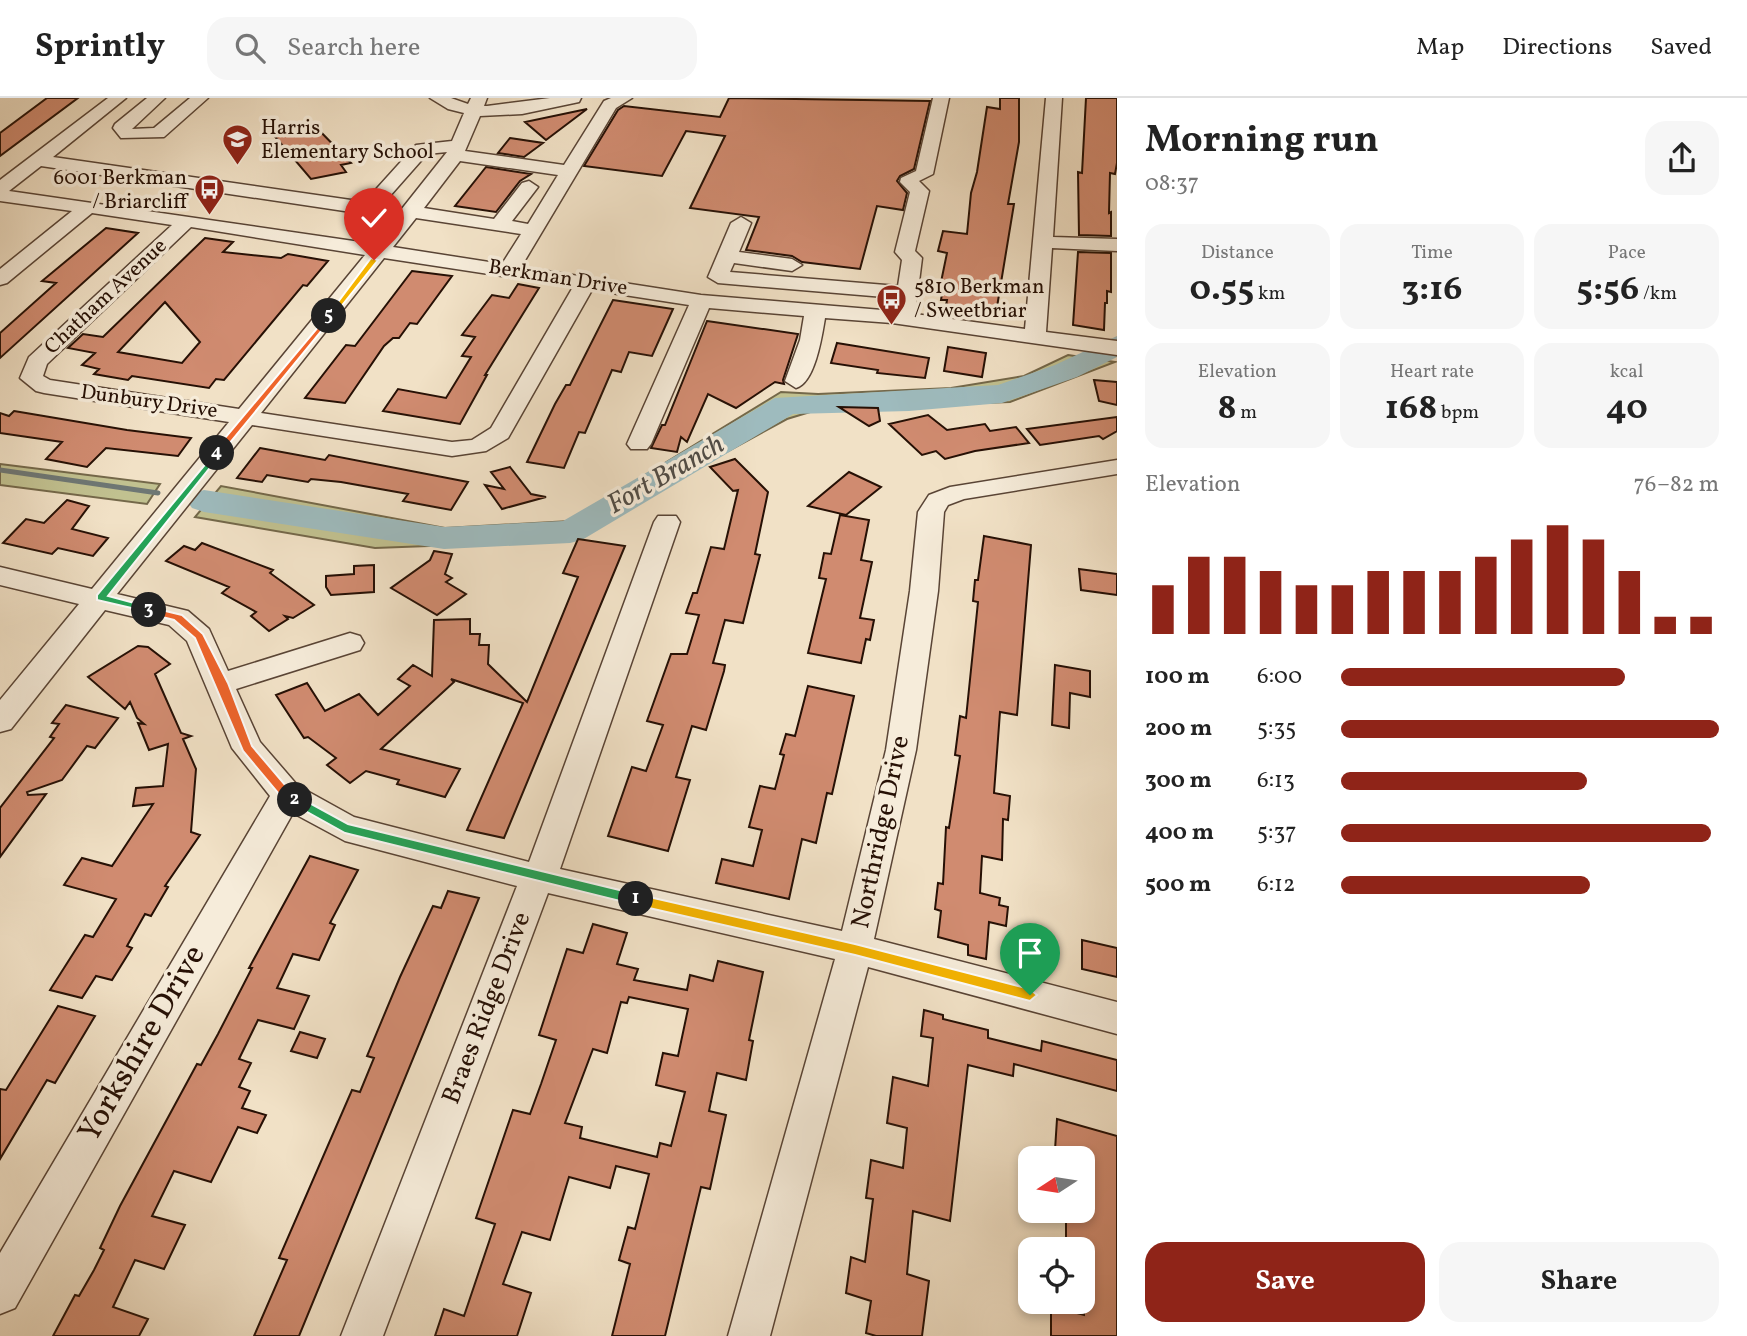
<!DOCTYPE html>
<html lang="en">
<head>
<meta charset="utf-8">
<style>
	body { margin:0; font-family:Vollkorn,serif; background:#f6f6f6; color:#222; height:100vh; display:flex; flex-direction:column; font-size:26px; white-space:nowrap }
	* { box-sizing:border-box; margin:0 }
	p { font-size:23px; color:#767676 }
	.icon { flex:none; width:38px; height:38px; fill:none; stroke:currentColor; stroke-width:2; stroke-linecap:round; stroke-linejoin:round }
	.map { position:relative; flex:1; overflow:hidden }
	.panel { display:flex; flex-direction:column; background:#fff; width:630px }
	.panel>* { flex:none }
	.needle { width:46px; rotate:258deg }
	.fabs { position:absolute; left:1018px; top:1048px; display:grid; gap:14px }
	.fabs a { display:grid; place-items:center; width:77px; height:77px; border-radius:14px; background:#fff; box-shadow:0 4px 10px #0003; font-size:35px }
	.pin { position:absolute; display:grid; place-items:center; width:60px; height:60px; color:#fff; margin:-72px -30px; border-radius:50% 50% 50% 0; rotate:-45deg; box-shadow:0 0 7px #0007 }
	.pin .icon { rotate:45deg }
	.km { position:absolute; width:35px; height:35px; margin:-18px; border-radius:50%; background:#222; color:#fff; font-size:19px; line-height:35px; text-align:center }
	.round { display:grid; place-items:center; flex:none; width:74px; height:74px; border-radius:21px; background:#f6f6f6 }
	.headline { display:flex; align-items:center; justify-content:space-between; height:119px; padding:0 28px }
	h1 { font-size:38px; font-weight:700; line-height:52px }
	.metrics { display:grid; grid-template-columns:repeat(3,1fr); gap:10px; height:119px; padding:7px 28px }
	.metrics div { display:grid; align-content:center; border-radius:18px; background:#f6f6f6; text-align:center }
	.metrics b { font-size:35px; font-weight:700 }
	.metrics small { font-size:19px; font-weight:400 }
	.metrics p { font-size:19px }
	.chart { height:196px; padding:14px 28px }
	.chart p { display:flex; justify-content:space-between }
	.chart svg { width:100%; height:126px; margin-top:7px; stroke:#8f2418; stroke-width:6 }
	.button { display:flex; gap:14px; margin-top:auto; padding:14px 28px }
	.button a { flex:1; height:80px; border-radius:21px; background:#8f2418; color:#fff; font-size:28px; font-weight:700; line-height:80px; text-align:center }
	.button a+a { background:#f6f6f6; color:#222 }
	ul { padding:0 28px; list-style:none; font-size:23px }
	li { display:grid; grid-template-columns:112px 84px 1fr; align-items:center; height:52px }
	li i { height:18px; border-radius:9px; background:#8f2418 }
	header { display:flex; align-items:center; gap:42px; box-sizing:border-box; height:98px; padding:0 35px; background:#fff; border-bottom:2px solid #e0e0e0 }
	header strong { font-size:33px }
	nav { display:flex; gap:38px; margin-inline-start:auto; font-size:24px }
	.search { width:490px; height:63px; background:#f6f6f6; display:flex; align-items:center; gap:18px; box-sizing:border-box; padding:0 24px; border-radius:21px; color:#767676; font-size:26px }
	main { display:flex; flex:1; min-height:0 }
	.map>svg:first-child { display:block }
	.green { fill:#c1c190; stroke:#74684a; stroke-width:2 }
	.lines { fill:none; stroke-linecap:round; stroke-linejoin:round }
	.stream { stroke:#6e7774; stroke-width:5 }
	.river { fill:#9ebbbe; fill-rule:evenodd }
	.building { fill:#d08b70; stroke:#261005; stroke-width:2; fill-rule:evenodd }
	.minor-casing { stroke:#594435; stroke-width:3 }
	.minor { fill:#f6ecda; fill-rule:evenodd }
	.split-1 { fill:#f5b400; stroke:#fff; stroke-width:2 }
	.split-2 { fill:#22a559; stroke:#fff; stroke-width:2 }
	.split-3 { fill:#f0652b; stroke:#fff; stroke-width:2 }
	.split-4 { fill:#22a559; stroke:#fff; stroke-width:2 }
	.split-5 { fill:#f0652b; stroke:#fff; stroke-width:2 }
	.split-6 { fill:#f5b400; stroke:#fff; stroke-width:2 }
	.labels { text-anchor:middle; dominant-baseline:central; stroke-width:7; stroke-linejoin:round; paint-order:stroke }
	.far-poi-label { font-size:21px; fill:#261005; stroke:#f6ecda; text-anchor:start }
	.far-street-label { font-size:21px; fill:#261005; stroke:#f6ecda }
	.street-label { font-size:26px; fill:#261005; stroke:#f6ecda }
	.water-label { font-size:28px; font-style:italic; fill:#504c46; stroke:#f6ecda }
	.near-street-label { font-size:32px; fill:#261005; stroke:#f6ecda }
</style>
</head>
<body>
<header>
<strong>Sprintly</strong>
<div class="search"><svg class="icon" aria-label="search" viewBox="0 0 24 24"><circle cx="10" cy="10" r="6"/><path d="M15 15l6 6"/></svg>Search here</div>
<nav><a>Map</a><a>Directions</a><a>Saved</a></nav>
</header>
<main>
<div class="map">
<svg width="1117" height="1238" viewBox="0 0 1117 1238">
	<rect width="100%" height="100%" fill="#f1e1c6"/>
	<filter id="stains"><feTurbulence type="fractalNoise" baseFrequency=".00286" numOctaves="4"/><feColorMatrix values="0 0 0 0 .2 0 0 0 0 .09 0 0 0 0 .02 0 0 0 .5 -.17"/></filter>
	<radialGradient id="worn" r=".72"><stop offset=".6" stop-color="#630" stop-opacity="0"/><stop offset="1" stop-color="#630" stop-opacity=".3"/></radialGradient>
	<path class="green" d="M1068 257 1115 264 1010 304 820 311 787 321 564 443 375 450 195 419 221 388 445 430 570 423 781 294 818 296 951 290 1024 278Z
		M0 366 160 386 147 406 0 387Z"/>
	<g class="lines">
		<path class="stream" d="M0 372 158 395"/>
		<path class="river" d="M1117 238V259L1077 279 1002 305 909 313 793 316 582 442 570 445 444 451 204 414 192 410 187 403 192 396 204 392 444 429 563 423 775 300 998 287 1055 267Z"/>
	</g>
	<path class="building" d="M47 0H78L0 58V35Z
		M729 0 930 3 914 71 900 78 897 83 907 95 903 112 877 108 860 171 802 164 792 158 746 152 759 119 690 110 725 38 686 33 662 78 584 68 618 12 624 8 720 19Z
		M1000 0H1019V44L1008 106H1014L996 215 946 208 947 202H941L944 184H941L947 155 938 153 943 133 967 136 971 95 977 74 987 9 1000 11Z
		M1086 0H1117V65L1115 76 1110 75 1109 115 1111 114V138L1079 137 1078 74 1082 75Z
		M587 11 546 42 525 24Z
		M313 26 351 65 341 67 346 74 311 81 271 34Z
		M510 40 543 45 524 59 498 55Z
		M486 69 531 76 520 83 496 114 455 108Z
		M106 130 138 135 0 260V235L56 185 42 183Z
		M205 140 233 144 223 154 281 160 288 156 328 163 307 188 303 187 224 282 216 281 209 290 132 278 128 282 94 276 99 271 82 267 95 255 68 250 83 236 103 239ZM165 204 200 244 182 265 118 254Z
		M1078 154 1111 155V194L1107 193V205H1105L1104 232 1073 227Z
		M412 173 452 178 417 226 410 225 399 240H393L384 248 345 305 305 300 346 247 355 248Z
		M518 186 539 190 485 277H487L460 326 383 313 398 291 446 300 471 259 462 258 475 239 462 237 492 197 509 200Z
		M613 202 673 211 652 258 629 254 621 274 612 272 585 335 579 334 564 370 527 364 555 306 566 287H570Z
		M707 223 798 236 783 282 784 286 775 284 736 310 708 296 687 344 681 339 677 354 651 350 662 327H665Z
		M837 245 929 260 925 280 877 275 878 272 831 265Z
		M948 249 986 255 982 279 944 273Z
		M1094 282 1117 284V307L1099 303Z
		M839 309 878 310 880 323 869 328Z
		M14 313 127 332 191 340 178 358 106 350 87 369 46 361 62 344 0 335V315L9 318Z
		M928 317 947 332 985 326 990 333 1016 329 1029 345 975 353 945 361 936 353 922 357 889 326Z
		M1117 319V333L1103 341 1099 338 1040 347 1027 331Z
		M260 350 325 362 329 357 468 384 451 412 403 403 408 396 341 384 311 381 308 384 267 377 262 384 237 380Z
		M735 361 768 394 755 456 760 457 743 525 725 522 713 565 725 567 724 573 706 632 692 628 676 679 690 682 668 753 608 738 632 669 646 673 663 627 647 623 671 556H687L699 517 686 515 693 495H697L711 449 724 451 738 392 733 393 710 369Z
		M510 369 531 396 546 399 502 411 485 387 504 391 491 374Z
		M849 374 881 389 846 417 808 408Z
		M67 402 89 408 72 431 108 440 93 458 58 450 52 456 3 445 26 421 44 425Z
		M840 417 869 422 861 462 872 464 860 520 874 522 870 542 866 541 861 565 808 555 826 481 819 480 824 455 831 456Z
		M984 438 1031 447 1017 617 1000 614 994 695 1010 698 1008 722 1003 721 1002 762 982 758 980 795 1000 800 999 807 1008 809 1006 828 989 824 986 861 968 857V847L938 839 941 813 935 811 938 785 943 786 946 729 949 730 960 658 955 657 960 618 966 620 978 504 973 503 975 482H978Z
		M578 441 625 448 504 740 467 732 523 605 451 581 454 584 381 651 460 671 445 699 397 686 399 682 366 673 350 685 327 667 336 660 308 639 304 640 276 597 307 585 325 613 359 596 378 617 410 588 398 581 413 567 432 578 434 522 470 521V536H480L479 547H489L488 566 527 604 578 479 563 475Z
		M202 445 273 472 270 475 314 507 293 520 285 518 288 521 269 533 251 518 256 514 222 495 229 489 166 463 184 448 195 452Z
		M434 453 452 456 445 476 452 480 446 484 466 496 437 517 391 490 430 462Z
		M374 467V494L331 497 326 489V478L354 476V468Z
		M1079 471 1117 476V497L1081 492Z
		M138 548 148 549 170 566 155 576 181 635 191 638 183 641 196 671 191 734 200 737 165 788 168 789 151 818 145 816 127 848 132 850 112 882 96 878 82 900 50 892 85 837 93 839 116 801 64 787 82 760 112 768 153 706 133 708 136 690 163 688 168 646 149 652 138 625 144 626 137 620 130 604 125 611 88 579Z
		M1055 567 1090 573V599L1070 595 1069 630 1052 627Z
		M808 588 854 598 832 696 827 695 816 745 802 741 789 801 716 785 722 761 753 768 762 732 749 729 760 688 775 691 784 657 780 656 786 636 795 638Z
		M66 607 118 620 95 650 87 648 62 682 27 694 28 697 46 696 0 759V710L54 640 50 639 59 626 52 625Z
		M310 758 358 772 330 825 335 827 319 862 293 856 277 890 309 898 294 931 258 922 239 961 251 965 239 989 250 993 242 1010 266 1017 257 1035 238 1029 211 1084 174 1073 152 1118 185 1127 164 1171 135 1162 113 1209 148 1221 139 1238H53L75 1197 79 1198 94 1172 104 1152 100 1150 120 1108 197 966 201 967 218 936 252 870H249Z
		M448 793 479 800 299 1238H254L287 1162 279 1160 352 992 360 994 374 960 367 958 400 879 433 808 441 810Z
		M593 826 627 835 617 866 638 871 634 882 687 892 690 877 713 883 718 863 763 874 749 942 753 943 746 982 717 975 709 1013 726 1017 710 1091 701 1089 665 1238H612L630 1166 619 1162 628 1129 635 1131 649 1076 616 1068 610 1090 569 1079 550 1142 522 1134 503 1186 531 1195 517 1238H435L444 1211 464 1218 495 1126 476 1120 513 1012 530 1016 541 986 556 942 539 937 567 851 583 855ZM629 899 688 911 678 958 663 955 656 987 685 994 671 1048 660 1045 657 1059 580 1040 582 1029 565 1025 593 951 607 955 621 904 627 905Z
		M1082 842 1117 850V879L1082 871Z
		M58 908 95 918 55 985 47 982 0 1061V991L6 992Z
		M924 912 943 917V921L988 932V940L1041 953 1042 943 1117 962V993L1014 966 1013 978 968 967 950 1123 913 1113 907 1176 929 1183 922 1238H876L866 1235 871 1203 846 1195 851 1159 865 1164 873 1101 866 1100 871 1062 903 1070 907 1030 887 1025 893 979 928 988 933 940 921 938Z
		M300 934 325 941 317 960 291 953Z
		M1057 1021 1117 1038V1238H1051V1208L1084 1217 1083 1152H1066V1115L1083 1119V1060L1055 1052Z"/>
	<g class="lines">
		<defs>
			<path id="minor" d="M108 0H126L53 59 351 102 369 99 416 47 452 43 464 15 448 11 430 0H451L468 6 471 0H487L484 8H487L550 0H581L579 4 522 16 480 18 465 53 564 67 604 3 611 0H632L616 10 521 169 701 197 894 213 896 200 718 185 708 179 731 125 741 119 751 125 739 154 792 161 802 167 792 173 734 165 730 174 898 188 902 162 895 154 910 94 900 84 901 80 916 73 933 0H949L933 76 919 83 929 93 915 153 922 160 915 216 1025 231 1046 0H1062L1053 139 1117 141V153L1052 150 1046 234 1117 243V257L892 225 825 220C822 238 815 285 796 290L785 283 800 242 804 218 709 210 651 346 647 351H631L627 346 689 207 592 192 508 340 486 353 452 358 252 327 117 496 188 513 209 531 228 573 350 535 360 538 364 545 360 552 236 591 260 644 298 688 354 719 529 764 654 424 658 418H676L680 424 560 771 842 833 886 652 910 493 918 414 929 397 950 389 1117 362V376L964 401 948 407 944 414 938 493 916 652 874 841 1117 904V936L868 869 770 1238H728L835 861 548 795 383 1238H341L517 788 345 743 293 715 15 1210 0 1216V1155L270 698 232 650 187 543 169 527 105 512 11 631 0 634V602L79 506 0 487V469L92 491 229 324 44 295 36 293 20 280 29 259 172 127 92 115 7 185 0 187V171L72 113 0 103V82ZM447 54 374 146 9 93 41 68 351 114 382 107 427 56ZM460 63 558 77 528 126 512 123 538 89 529 83 522 85 494 121 424 110ZM416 120 521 136 502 166 393 149ZM191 129 365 157 239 311 50 282 43 278 47 266ZM384 160 573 189 491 330 472 342 452 344 261 315Z
				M147 0H165L132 31 154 30 190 0H208L164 39 121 40 113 30 115 26Z"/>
		</defs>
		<use href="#minor" class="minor-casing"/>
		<use href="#minor" class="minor"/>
	</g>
	<path class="split-1" d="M636 796 855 846 1030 891 1037 897 1030 903 855 857 636 807 629 801Z"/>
	<path class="split-2" d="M295 697 348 726 636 796 642 801 636 807 345 735 291 705V699Z"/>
	<path class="split-3" d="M149 509 182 517 203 536 228 585 252 648 291 694 299 699V705L295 707 283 701 243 653 195 540 174 522 146 515V510Z"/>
	<path class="split-4" d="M217 352 220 357 108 498 153 510V515L97 502V497Z"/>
	<path class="split-5" d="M329 216 332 220 220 357H214V353Z"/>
	<path class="split-6" d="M371 160 378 162 332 220H326Z"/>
	<defs>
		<symbol id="school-pin" viewBox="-11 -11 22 30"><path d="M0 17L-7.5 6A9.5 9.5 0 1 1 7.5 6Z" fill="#8f2418" stroke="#f6ecda"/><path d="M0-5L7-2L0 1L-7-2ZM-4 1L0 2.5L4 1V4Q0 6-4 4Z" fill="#fff"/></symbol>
		<symbol id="bus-pin" viewBox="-11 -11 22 30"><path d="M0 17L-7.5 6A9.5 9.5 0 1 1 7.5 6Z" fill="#8f2418" stroke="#f6ecda"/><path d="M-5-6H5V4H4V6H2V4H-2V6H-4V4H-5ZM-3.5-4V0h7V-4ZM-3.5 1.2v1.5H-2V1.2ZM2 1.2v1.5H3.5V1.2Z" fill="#fff"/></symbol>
	</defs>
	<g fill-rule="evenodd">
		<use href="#school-pin" x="220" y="24" width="35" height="47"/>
		<use href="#bus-pin" x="192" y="74" width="35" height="47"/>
		<use href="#bus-pin" x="874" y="184" width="35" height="47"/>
	</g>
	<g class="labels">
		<g class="far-poi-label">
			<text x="261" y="30">Harris<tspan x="261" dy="24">Elementary School</tspan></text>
			<text x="187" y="80" text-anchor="end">6001 Berkman<tspan x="187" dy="24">/ Briarcliff</tspan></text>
			<text x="914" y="189">5810 Berkman<tspan x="914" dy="24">/ Sweetbriar</tspan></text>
		</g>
		<g class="far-street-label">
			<text transform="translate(558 180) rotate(9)">Berkman Drive</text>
			<text transform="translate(106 199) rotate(-43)">Chatham Avenue</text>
			<text transform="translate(149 304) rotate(8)">Dunbury Drive</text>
		</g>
		<g class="street-label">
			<text transform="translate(881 734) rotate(-78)">Northridge Drive</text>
			<text transform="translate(487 910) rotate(-69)">Braes Ridge Drive</text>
		</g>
		<g class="water-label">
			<text transform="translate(666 377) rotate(-30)">Fort Branch</text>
		</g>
		<g class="near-street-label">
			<text transform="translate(143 946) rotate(-60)">Yorkshire Drive</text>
		</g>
	</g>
	<rect width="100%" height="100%" filter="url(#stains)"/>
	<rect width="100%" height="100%" fill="url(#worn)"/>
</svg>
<div class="fabs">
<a><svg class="needle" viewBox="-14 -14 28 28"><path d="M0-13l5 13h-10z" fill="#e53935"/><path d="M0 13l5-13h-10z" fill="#767676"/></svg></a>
<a><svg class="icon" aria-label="locate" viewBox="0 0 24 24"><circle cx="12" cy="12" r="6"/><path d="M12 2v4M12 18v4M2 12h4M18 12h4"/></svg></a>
</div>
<div class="pin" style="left:1030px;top:897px;background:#1e9e55"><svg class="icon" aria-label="arrive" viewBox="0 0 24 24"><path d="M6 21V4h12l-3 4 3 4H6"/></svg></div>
<div class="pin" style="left:374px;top:162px;background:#d93025"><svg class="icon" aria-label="check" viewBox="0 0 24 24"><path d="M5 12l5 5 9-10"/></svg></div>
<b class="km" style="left:636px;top:801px">1</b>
<b class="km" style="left:295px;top:702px">2</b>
<b class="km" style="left:149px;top:512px">3</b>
<b class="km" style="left:217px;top:355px">4</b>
<b class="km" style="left:329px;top:218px">5</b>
</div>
<section class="panel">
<div class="headline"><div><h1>Morning run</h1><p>08:37</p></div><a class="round"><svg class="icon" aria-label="share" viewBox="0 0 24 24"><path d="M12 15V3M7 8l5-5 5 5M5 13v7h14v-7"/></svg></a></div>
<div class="metrics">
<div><p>Distance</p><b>0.55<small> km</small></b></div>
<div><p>Time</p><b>3:16</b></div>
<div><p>Pace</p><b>5:56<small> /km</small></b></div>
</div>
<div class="metrics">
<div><p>Elevation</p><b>8<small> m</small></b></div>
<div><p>Heart rate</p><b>168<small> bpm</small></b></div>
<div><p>kcal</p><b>40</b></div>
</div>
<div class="chart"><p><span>Elevation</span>76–82 m</p>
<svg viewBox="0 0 160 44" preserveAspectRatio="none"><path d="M5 44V27M15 44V17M25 44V17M35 44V22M45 44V27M55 44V27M65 44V22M75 44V22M85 44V22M95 44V17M105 44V11M115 44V6M125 44V11M135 44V22M145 44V38M155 44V38"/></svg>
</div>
<ul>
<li><b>100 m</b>6:00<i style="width:75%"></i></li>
<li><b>200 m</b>5:35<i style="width:100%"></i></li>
<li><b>300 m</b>6:13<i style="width:65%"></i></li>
<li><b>400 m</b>5:37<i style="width:98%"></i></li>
<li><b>500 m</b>6:12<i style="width:66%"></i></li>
</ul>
<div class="button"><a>Save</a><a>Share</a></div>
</section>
</main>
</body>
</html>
